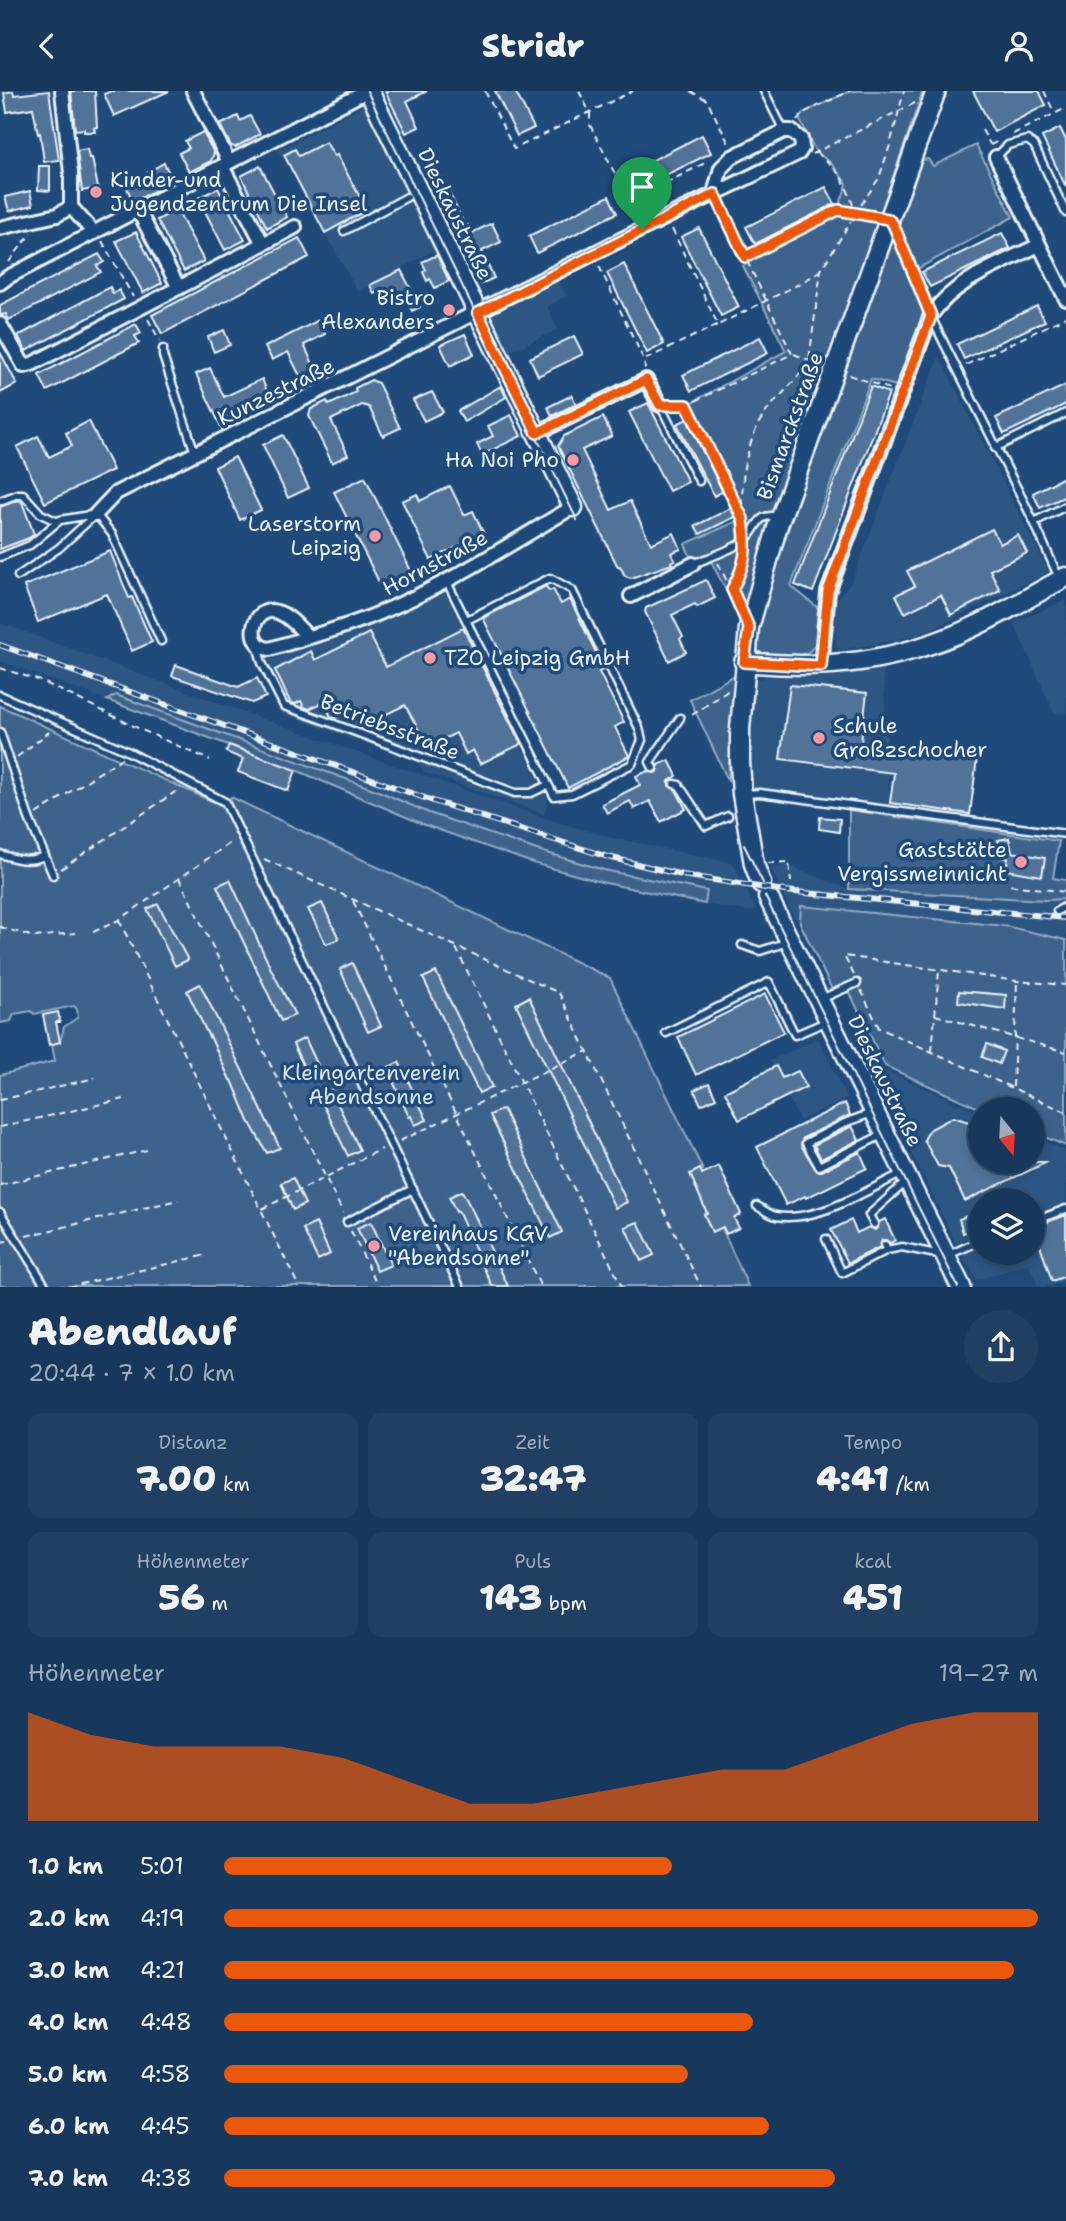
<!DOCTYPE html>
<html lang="de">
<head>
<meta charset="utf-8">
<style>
	body { margin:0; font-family:"Shantell Sans",sans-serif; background:#203f62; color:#f1f3f6; height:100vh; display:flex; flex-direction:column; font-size:26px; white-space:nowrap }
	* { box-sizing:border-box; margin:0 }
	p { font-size:23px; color:#9eacbb }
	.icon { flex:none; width:38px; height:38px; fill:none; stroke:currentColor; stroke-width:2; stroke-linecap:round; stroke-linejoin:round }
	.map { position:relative; height:1196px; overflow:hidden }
	.side { display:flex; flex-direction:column; background:#17385c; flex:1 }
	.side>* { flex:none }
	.needle { width:46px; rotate:162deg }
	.fabs { position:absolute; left:968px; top:1006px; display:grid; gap:14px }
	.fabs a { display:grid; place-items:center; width:77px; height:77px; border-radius:50%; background:#17385c; box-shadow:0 4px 10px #0003,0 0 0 2px #365272; font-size:35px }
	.pin { position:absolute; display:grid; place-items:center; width:60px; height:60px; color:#fff; margin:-72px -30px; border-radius:50% 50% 50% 0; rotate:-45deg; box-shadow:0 0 7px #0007 }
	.pin .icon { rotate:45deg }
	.round { display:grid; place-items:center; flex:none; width:74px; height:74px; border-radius:37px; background:#203f62 }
	.head { display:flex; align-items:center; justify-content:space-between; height:119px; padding:0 28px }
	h1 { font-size:38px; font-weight:800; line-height:52px }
	.figures { display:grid; grid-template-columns:repeat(3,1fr); gap:10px; height:119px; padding:7px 28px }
	.figures div { display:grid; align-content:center; border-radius:14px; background:#203f62; text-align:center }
	.figures b { font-size:35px; font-weight:800 }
	.figures small { font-size:19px; font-weight:400 }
	.figures p { font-size:19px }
	.chart { height:196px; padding:14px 28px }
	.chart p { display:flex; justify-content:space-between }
	.chart svg { width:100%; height:126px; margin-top:7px; fill:#ea580c; opacity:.7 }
	ul { padding:0 28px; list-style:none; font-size:23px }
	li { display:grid; grid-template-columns:112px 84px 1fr; align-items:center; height:52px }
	li i { height:18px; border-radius:9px; background:#ea580c }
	header { display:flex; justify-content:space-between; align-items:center; height:91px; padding:0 28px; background:#17385c; font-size:32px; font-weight:800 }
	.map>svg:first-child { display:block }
	.built { fill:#2e5683; fill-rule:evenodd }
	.green { fill:#3c628c; stroke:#92aac2; stroke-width:2 }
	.building { fill:#517399; stroke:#e8f1f8; stroke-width:2 }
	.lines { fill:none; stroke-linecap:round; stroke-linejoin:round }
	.lane-casing { stroke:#e8f1f8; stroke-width:11 }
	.street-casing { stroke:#e8f1f8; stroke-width:18 }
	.secondary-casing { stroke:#e8f1f8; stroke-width:23 }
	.path { stroke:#e8f1f8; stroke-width:2; stroke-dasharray:7 5; stroke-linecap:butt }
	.lane { stroke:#1f4a7a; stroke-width:6 }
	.street { stroke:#1f4a7a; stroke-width:12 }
	.secondary { stroke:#1f4a7a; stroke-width:18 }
	.tram { stroke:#e8f1f8; stroke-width:2 }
	.rail-casing { stroke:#e8f1f8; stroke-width:6 }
	.rail { stroke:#1f4a7a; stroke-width:3.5; stroke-dasharray:10; stroke-linecap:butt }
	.route-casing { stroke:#fff; stroke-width:14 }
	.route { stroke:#ea580c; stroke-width:9 }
	.poi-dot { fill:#ff9aa2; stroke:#1f4a7a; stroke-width:2.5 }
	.labels { text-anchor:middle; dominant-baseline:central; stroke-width:7; stroke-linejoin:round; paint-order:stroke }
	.poi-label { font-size:21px; fill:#e8f1f8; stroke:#1f4a7a; text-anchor:start }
	.street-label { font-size:21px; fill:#e8f1f8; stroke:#1f4a7a }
	.park-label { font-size:21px; fill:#d7e3ed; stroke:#1f4a7a }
</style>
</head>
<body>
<header><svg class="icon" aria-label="back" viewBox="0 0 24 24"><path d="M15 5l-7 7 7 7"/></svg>Stridr<svg class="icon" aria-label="person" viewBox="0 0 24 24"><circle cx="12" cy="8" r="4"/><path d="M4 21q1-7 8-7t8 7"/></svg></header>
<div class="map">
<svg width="1066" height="1196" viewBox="0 0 1066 1196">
	<rect width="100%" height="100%" fill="#1f4a7a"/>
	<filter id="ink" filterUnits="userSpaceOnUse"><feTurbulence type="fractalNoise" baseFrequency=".0143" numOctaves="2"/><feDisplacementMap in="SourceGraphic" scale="14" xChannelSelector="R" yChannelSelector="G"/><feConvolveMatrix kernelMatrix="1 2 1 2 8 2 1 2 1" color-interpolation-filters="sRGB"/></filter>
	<g filter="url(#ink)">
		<path class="built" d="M365 14 436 158 358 201 278 59Z
			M555 183 566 205 547 215 558 238 505 263 483 219Z
			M939 265 1049 481 917 545 837 560 832 514 851 492Z
			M444 499 548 709 544 723 424 681 417 670 280 622 256 574 389 525Z
			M1066 509V622H1054L1014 532Z
			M0 532 257 626 547 728 613 747 733 772 756 819 751 821 705 813 601 791 533 772 425 734 296 679 0 570Z
			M883 578 890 712 894 718 751 698 750 596 753 590 764 586H819Z
			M786 774 849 798 1066 809V859L965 843 800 832 793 825 771 778 774 776Z
			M818 947 847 1007 800 1030 770 970Z
			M881 978 980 1022V1071H1032L1033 1045 1066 1060V1190L1051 1195H1038L1028 1173 977 1189 961 1162 873 985ZM980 1110H1032V1162H980Z"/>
		<path class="green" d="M850 0H923L880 123 829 278 770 440 741 529 711 470 695 477 685 453 738 430 687 314 786 260 743 175 838 119 847 93 831 72 816 61 799 27 803 22Z
			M976 54 1013 126 917 178 930 206 896 295 871 288 791 495 818 517 815 553 809 561 796 566 765 565 758 560 756 552 768 501 792 427 922 69 928 68 933 75Z
			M735 584 728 689 690 609Z
			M116 604 376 699 429 722 537 759 604 779 707 800 705 813 601 791 533 772 425 734 296 679 107 609Z
			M0 615 220 714 228 710 231 706 610 887 703 1079 697 1082 748 1195H0V984L55 970 52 953 60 951 64 936 78 926 77 918 74 915 34 923 31 920 14 923 11 930 0 932Z
			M849 719 1059 750 1053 787 1066 789V808L1045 809 849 798Z
			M801 815 1005 835 1066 849V1055L1033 1041 1032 1018H981L885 975 850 902 844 901 835 905 800 832Z"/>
		<path class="building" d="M13 0 14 4 49 0 59 69 44 71 40 42 38 43 33 17 7 21 4 2Z
			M71 0H95L97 36 94 37 95 41H84V38L75 39Z
			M112 0H169L114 25 104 3Z
			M385 0H427L407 10 419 36 406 42Z
			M495 0H515L534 37 517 45Z
			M973 0H1039L1046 14 994 41Z
			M238 25 240 30 250 25 260 43 236 56 231 55 220 34Z
			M1060 37 1066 49V96L1042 46Z
			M203 41 214 62 211 70 189 81 179 62 189 57 185 50Z
			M702 44 711 62 631 101 623 84Z
			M326 51 334 65 337 64 367 119 325 142 284 64 295 58 299 65Z
			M87 58 89 67H92L98 97 82 100 77 60Z
			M164 72 173 90 133 111 127 97 149 84 148 81Z
			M39 75H50V100L38 99Z
			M260 75 287 126 267 137 241 85Z
			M441 85 465 135 468 134 472 142 492 132 501 151 482 160 494 187 481 193 429 91Z
			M826 96 835 113 755 153 746 136Z
			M218 97 245 149 225 159 198 107Z
			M30 100 33 114 9 120 5 106Z
			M609 105 617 122 537 162 529 145Z
			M177 119 204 170 184 180 157 129Z
			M699 137 739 216 721 225 681 146Z
			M136 141 162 192 143 202 116 150Z
			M1002 142 1010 157 930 196 922 181Z
			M299 147 309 166 162 243 152 224Z
			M99 163 104 171 97 175 101 181 9 229 6 223 0 224V214Z
			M437 164 449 190 435 197 430 188 427 190 423 181 426 179 422 171Z
			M624 173 664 253 647 262 607 182Z
			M401 179 420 216 412 220 405 206 391 212 385 198 374 203 370 194Z
			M110 196 113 203 119 199 124 208 26 260 18 245Z
			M1037 215 1045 230 964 268 957 253Z
			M319 229 325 243 304 254 319 286 304 293 288 261 272 269 265 256Z
			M136 233 141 242 135 245 139 252 47 300 39 284Z
			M224 239 230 254 214 261 208 246Z
			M465 243 474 263 450 275 440 254Z
			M574 245 583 263 538 285 530 267Z
			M760 246 768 262 691 300 683 284Z
			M0 261 17 293 0 302Z
			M210 277 224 306 262 288 268 303 230 320 236 331 222 338 196 283Z
			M371 289 378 292 400 337 383 345 369 316 362 314 331 329 348 364 332 372 309 325 311 318 327 310 329 314 356 301 355 297Z
			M1066 294V313L1004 343 996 327Z
			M501 295 506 306 464 331 458 320Z
			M871 295 889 302 813 501 795 494Z
			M432 301 443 321 424 330 413 309Z
			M572 304 576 313 552 325 548 316Z
			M648 312 688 391 669 400 629 321Z
			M511 324 521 345 482 364 477 353 493 345 488 335Z
			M603 326 612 345 582 359 611 419 630 410 651 453 674 442 681 458 671 462 675 469 671 471 672 473 631 487 625 485 620 475 618 476 558 355 564 345Z
			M687 328 723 400 714 405 677 333Z
			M89 330 113 379 45 412 17 356 38 345 49 366 72 355 66 342Z
			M283 344 309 397 288 407 263 354Z
			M235 366 261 419 240 429 215 376Z
			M1066 385V405L1040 417 1033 402Z
			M365 386 415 488 385 503 334 401Z
			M450 395 464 424 473 420 484 443 431 469 402 410 417 403 420 410Z
			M19 409 22 411 34 443 29 447 0 458V416Z
			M731 417 735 426 700 443 695 435Z
			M992 438 1000 453 1018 444 1027 462 990 479 1000 499 951 524 941 504 905 522 896 504 915 495 907 480Z
			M110 460 129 507 132 506 152 551 132 560 107 503 38 531 24 495Z
			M706 489 715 507 697 516 695 513 672 524 683 546 680 548 686 561 669 570 645 521 646 517Z
			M546 495 549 500 553 498 561 513 570 508 604 578 599 581 624 631 615 636 629 665 568 697 483 527Z
			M463 537 521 653 480 673 473 659 466 663 456 642 428 656 405 614 360 636 350 620 335 627 331 626 324 611 309 618 304 616 301 610 295 613 290 611 275 579 311 560 315 569 369 542 386 576Z
			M176 574 238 596 257 587 266 606 252 612 172 585Z
			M790 594 867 602 861 651 977 667 970 723 890 712 894 682 780 668Z
			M229 654 296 679 288 700 238 681 243 668 226 661Z
			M669 669 677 685 669 690V695L676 699 686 718 661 731 650 710 634 718 630 710 607 722 602 713 640 694 636 685 648 680 655 682 658 680V674Z
			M820 726 840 728 839 741 819 738Z
			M1009 747 1012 761 1045 767 1042 785 1006 779 1008 767 1001 766 998 749Z
			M230 789 270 876 295 924 281 930 217 795Z
			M322 812 339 848 326 853 308 818Z
			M158 813 188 869 175 875 147 818Z
			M352 872 381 935 368 941 340 878Z
			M436 881 492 996 479 1002 423 887Z
			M200 893 280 1057 267 1062 249 1030 232 989H230L210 945 209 946 187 900Z
			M959 900 1006 904 1005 918 958 911Z
			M765 903 784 941 696 984 678 946Z
			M529 906 627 1111 615 1117 516 913Z
			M58 921 60 931H56L60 951 49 954 43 924Z
			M305 947 321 981 309 987 293 953Z
			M987 953 1004 960 999 973 982 966Z
			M399 971 427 1029 415 1034 411 1025 409 1026 387 977Z
			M776 975 782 987 798 980 806 996 739 1029 725 1001Z
			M709 992 716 1007 701 1014 694 999Z
			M331 999 360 1059 348 1065 319 1005Z
			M845 1012 850 1024 803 1047 801 1054 817 1080H822L860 1061 867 1077 806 1107 805 1105 786 1114 757 1056Z
			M503 1018 562 1141 550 1147 490 1024Z
			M953 1026 969 1031 974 1042 980 1039V1071H1047L965 1110 949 1077 938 1075 924 1049 929 1039Z
			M852 1035 859 1049 821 1068 814 1054Z
			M719 1075 741 1123 734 1127 739 1137 726 1143 723 1136 712 1141 704 1123 707 1122 690 1083 700 1078 702 1083Z
			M293 1087 305 1113 293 1119 281 1092Z
			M462 1100 474 1123 508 1195H492L458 1120 456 1121 449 1106Z
			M980 1120V1136L963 1142 959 1128Z
			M1066 1124V1185L1052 1190 1034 1136Z
			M885 1128 895 1149 890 1152 886 1149H882L880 1156 848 1172 831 1139 851 1129 857 1142 869 1136 875 1139 878 1136 879 1131Z
			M371 1131 391 1174 377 1180 357 1137Z
			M638 1131 654 1164 641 1170 625 1136Z
			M316 1132 330 1163 318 1169 303 1138Z"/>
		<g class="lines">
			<defs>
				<path id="lane" d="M764 0 784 40
					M996 66 1008 54 1027 49 1034 54 1066 122
					M344 140 407 106
					M745 166 838 119 886 128
					M931 226 1034 431 1059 487
					M163 258V265L195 362
					M660 314 699 390
					M995 357 1066 322
					M0 410 18 403H23L41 423 58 431
					M96 423 112 443 161 550
					M1034 431 1066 415
					M0 466 30 454 60 429 96 423
					M693 473C707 467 735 458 745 449 758 439 756 420 779 426
					M18 485 59 457 95 424
					M447 491 554 705 572 703 632 673 642 649 639 637 572 499 550 487 467 529
					M257 554 262 572 284 615C362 642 438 673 515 702H531L548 694
					M0 604 127 660 225 711 460 1196
					M0 641 29 727 53 784
					M653 677 650 671 680 627
					M674 693 679 694 706 735 728 725
					M744 703 760 702 1066 743
					M0 763C15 768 29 772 44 765
					M1057 820 1066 815
					M742 854 760 860 788 851
					M821 908 857 892
					M666 942 769 891 795 944 828 930
					M872 1022 847 1031 806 1052 819 1075 884 1043
					M757 1115C763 1118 770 1124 776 1125 818 1132 866 1099 903 1082
					M0 1121 46 1196
					M347 1131 413 1098
					M1032 1131 1066 1118
					M874 1133 869 1124 907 1090
					M826 1148 842 1182 887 1159
					M885 1154 887 1159 902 1156 946 1165 980 1150"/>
				<path id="street" d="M62 0 71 82V116L94 142
					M193 0 229 71
					M996 66 1066 208
					M138 119 179 197
					M0 137 57 124 71 116
					M263 153 295 136
					M0 192 8 186 367 0
					M0 233 24 275 32 273 263 153 222 75
					M537 342 646 289 660 314
					M96 423 116 402 642 138 799 62 802 57 801 48 791 40H784L732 66 721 77 714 103
					M631 505 693 473
					M308 546C300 538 289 524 277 521 252 513 243 556 270 558 307 546 346 537 382 521 449 493 510 453 573 416
					M821 575 828 501 931 224C956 188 1001 173 1039 154"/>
				<path id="secondary" d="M369 0 573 416
					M744 571C827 579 894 572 971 537 1004 522 1034 503 1066 486
					M761 792 754 773 742 703 740 671V638L749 537 777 437 936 0
					M768 806 961 1196"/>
			</defs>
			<use href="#lane" class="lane-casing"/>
			<use href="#street" class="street-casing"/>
			<use href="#secondary" class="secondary-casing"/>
			<path class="path" d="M485 0 514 58 633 0
				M579 0 590 22V34L629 110
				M690 0 707 9 730 55
				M1044 0 1054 21
				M797 30 803 22 850 0
				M982 39 990 53
				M1013 43 1066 17
				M990 54 999 50
				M816 61C837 77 845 89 853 114
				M812 63 917 11
				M719 113 741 158
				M861 114 879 87 890 54 904 0
				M637 128 629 111 703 73 708 74
				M672 138 718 234 801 192 820 180
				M899 148 925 211
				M102 150 133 206
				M9 171 31 142
				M599 175 644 269 645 278
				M148 228 160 250
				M794 263 821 274
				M646 268 717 234
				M966 274 1066 226
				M849 284 890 298
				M672 314H687L792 263 748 172
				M687 314 741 424
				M744 438 741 419 744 376 751 351 758 333 769 317 796 288 809 269 821 179 851 130
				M718 472 740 517
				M732 498 741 483 746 461
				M0 577 41 590 142 639 210 669
				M692 624 729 599
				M17 666 49 641
				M36 723 122 667
				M264 768 559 902 701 1196
				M768 772 789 771 791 791
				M61 778 181 697
				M179 787 343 1122
				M1010 794 1066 801
				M353 810 541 1196
				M119 829 299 1196
				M0 836 34 846 75 842
				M93 841 119 829 233 750
				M456 857 622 1196
				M854 884 844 865 1017 890 1066 894
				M861 899 879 937 1066 1021
				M935 924 1066 961
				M932 960 939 879
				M1013 996 1017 890
				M0 1009 95 987
				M0 1036 124 1008
				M400 1050 587 960
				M0 1094 151 1058
				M262 1118 382 1058
				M351 1140 378 1196
				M26 1145 178 1109
				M0 1151 7 1150
				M68 1196 206 1164"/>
			<use href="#lane" class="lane"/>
			<use href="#street" class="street"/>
			<use href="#secondary" class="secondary"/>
			<path class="tram" d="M367 0 577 429
				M744 754 763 792
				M765 805 958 1196"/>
			<defs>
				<path id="rail" d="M0 554 433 710 608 766 682 784 785 800 1066 827"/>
			</defs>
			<use href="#rail" class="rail-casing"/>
			<use href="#rail" class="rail"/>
		</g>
	</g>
	<g class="lines" filter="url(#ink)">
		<defs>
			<path id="route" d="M715 103 745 166 838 119 888 128 893 133 931 225 828 500 821 575 744 571 749 537 732 498C747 471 747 458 743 428L687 314H660L646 289 537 342 478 222Z"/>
		</defs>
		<use href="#route" class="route-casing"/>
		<use href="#route" class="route"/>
	</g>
	<g class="poi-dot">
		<circle cx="96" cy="101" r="7"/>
		<circle cx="449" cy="219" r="7"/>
		<circle cx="573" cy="369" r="7"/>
		<circle cx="375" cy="445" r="7"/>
		<circle cx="430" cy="567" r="7"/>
		<circle cx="819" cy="647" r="7"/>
		<circle cx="1021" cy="771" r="7"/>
		<circle cx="374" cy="1155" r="7"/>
	</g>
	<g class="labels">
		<g class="poi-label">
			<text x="110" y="89">Kinder-und<tspan x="110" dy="24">Jugendzentrum Die Insel</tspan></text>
			<text x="435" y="207" text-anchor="end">Bistro<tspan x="435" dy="24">Alexanders</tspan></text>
			<text x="559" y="369" text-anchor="end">Ha Noi Pho</text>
			<text x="361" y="433" text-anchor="end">Laserstorm<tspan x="361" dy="24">Leipzig</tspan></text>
			<text x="444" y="567">TZO Leipzig GmbH</text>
			<text x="833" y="635">Schule<tspan x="833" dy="24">Großzschocher</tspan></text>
			<text x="1007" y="759" text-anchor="end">Gaststätte<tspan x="1007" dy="24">Vergissmeinnicht</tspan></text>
			<text x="388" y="1143">Vereinhaus KGV<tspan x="388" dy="24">"Abendsonne"</tspan></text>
		</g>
		<g class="street-label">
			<text transform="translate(455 123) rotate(64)">Dieskaustraße</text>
			<text transform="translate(276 301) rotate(-26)">Kunzestraße</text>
			<text transform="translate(790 335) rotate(-70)">Bismarckstraße</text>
			<text transform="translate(435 472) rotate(-28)">Hornstraße</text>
			<text transform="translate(390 636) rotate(21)">Betriebsstraße</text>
			<text transform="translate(885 990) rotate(64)">Dieskaustraße</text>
		</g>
		<g class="park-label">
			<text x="371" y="982">Kleingartenverein<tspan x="371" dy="24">Abendsonne</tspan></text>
		</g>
	</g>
</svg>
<div class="fabs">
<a><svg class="needle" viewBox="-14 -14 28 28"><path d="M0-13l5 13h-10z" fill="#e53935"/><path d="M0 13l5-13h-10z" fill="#9eacbb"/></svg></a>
<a><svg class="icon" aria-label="layers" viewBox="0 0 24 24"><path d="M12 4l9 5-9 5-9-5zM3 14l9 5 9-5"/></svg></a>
</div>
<div class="pin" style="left:642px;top:138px;background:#1e9e55"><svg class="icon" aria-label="arrive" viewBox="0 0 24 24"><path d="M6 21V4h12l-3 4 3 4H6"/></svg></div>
</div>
<section class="side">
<div class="head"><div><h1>Abendlauf</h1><p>20:44 · 7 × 1.0 km</p></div><a class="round"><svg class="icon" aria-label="share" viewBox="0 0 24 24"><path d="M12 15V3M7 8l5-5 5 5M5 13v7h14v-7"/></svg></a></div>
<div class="figures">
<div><p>Distanz</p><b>7.00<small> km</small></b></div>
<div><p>Zeit</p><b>32:47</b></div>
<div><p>Tempo</p><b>4:41<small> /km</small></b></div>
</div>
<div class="figures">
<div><p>Höhenmeter</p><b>56<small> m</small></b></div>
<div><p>Puls</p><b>143<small> bpm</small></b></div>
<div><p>kcal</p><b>451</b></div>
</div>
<div class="chart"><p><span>Höhenmeter</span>19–27 m</p>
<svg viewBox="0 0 160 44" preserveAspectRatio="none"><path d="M0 44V6L10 14L20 18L30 18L40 18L50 22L60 30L70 38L80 38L90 34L100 30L110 26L120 26L130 18L140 10L150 6L160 6V44z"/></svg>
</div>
<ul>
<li><b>1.0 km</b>5:01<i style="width:55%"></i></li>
<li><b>2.0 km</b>4:19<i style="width:100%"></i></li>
<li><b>3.0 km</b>4:21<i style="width:97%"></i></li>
<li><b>4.0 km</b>4:48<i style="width:65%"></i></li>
<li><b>5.0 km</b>4:58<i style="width:57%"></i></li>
<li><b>6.0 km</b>4:45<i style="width:67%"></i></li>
<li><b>7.0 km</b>4:38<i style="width:75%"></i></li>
</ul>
</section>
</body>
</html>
